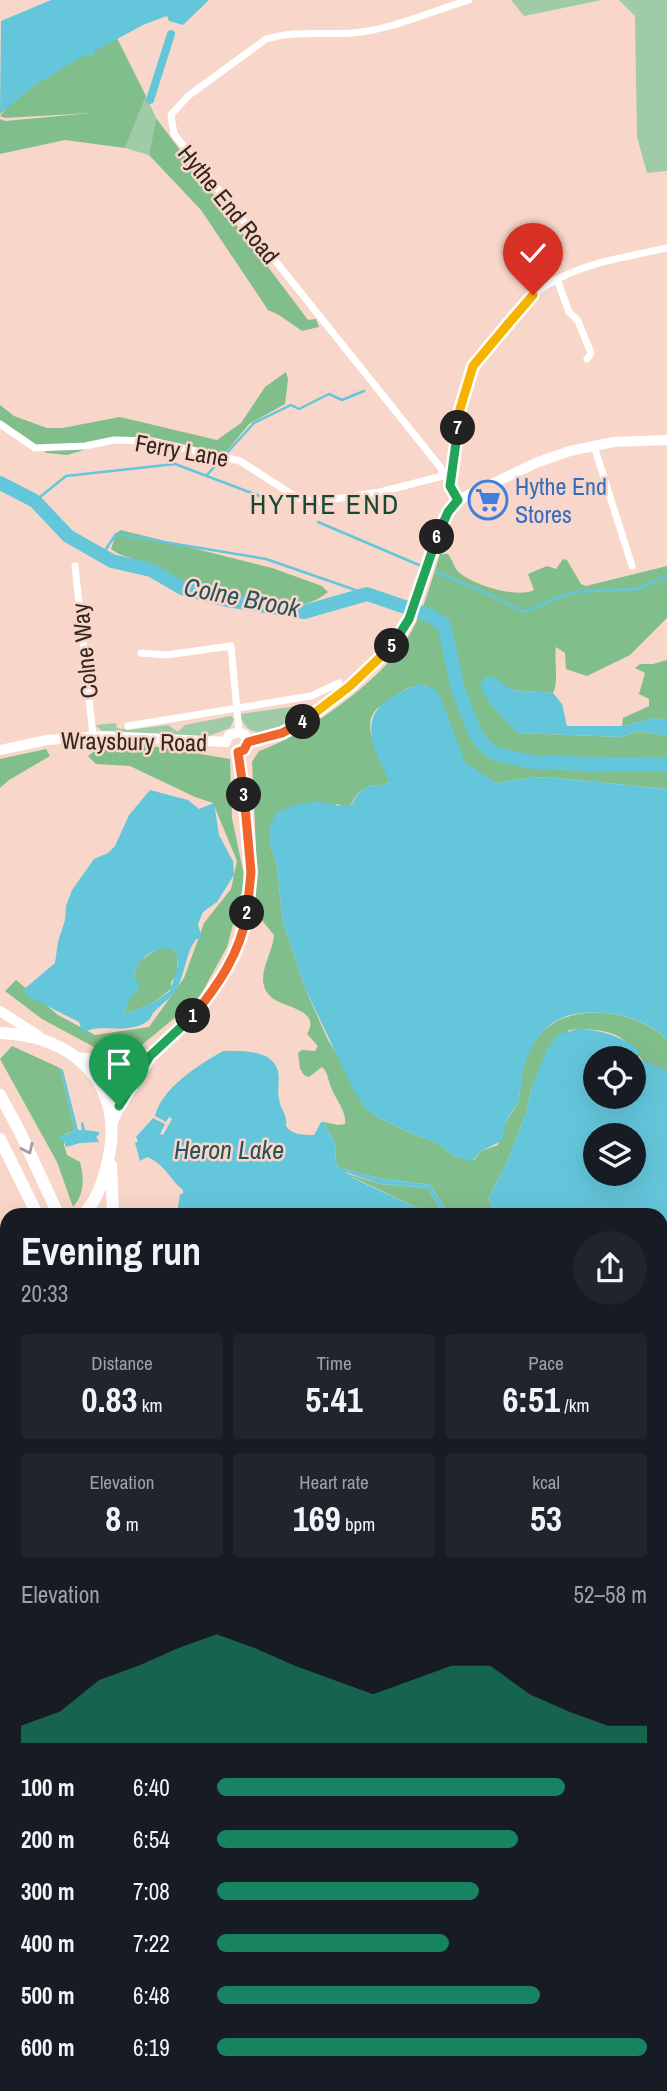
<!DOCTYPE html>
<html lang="en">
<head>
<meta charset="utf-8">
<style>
	body { margin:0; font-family:"Archivo Narrow",sans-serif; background:#20242c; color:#f1f3f6; height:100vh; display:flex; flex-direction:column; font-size:26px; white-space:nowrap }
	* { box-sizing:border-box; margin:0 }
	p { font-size:23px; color:#9ea1a6 }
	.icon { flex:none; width:38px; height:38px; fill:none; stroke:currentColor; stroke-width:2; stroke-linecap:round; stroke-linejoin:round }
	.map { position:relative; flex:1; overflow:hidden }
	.drawer { position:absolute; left:0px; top:1208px; width:668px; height:884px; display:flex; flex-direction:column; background:#171b24; border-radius:21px 21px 0 0; box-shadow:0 7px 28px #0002 }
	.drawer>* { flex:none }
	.fabs { position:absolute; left:583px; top:1046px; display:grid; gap:14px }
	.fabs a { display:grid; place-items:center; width:63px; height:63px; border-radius:50%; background:#171b24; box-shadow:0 7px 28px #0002; font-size:35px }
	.pin { position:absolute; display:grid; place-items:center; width:60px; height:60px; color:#fff; margin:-72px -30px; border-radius:50% 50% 50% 0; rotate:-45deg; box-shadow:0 0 7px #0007 }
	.pin .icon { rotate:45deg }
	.km { position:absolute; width:35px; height:35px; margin:-18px; border-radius:50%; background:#222; color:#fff; font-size:19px; line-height:35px; text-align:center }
	.round { display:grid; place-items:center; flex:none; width:74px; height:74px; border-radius:37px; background:#20242c }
	.headline { display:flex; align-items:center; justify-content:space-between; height:119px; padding:0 21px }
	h1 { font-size:38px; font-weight:700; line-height:52px }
	.figures { display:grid; grid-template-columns:repeat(3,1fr); gap:10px; height:119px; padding:7px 21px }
	.figures div { display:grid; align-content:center; border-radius:7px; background:#20242c; text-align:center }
	.figures b { font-size:35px; font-weight:700 }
	.figures small { font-size:19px; font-weight:400 }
	.figures p { font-size:19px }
	.chart { height:196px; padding:14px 21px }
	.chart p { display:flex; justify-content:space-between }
	.chart svg { width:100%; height:126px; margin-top:7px; fill:#178360; opacity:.7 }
	ul { padding:0 21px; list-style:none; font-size:23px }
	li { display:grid; grid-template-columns:112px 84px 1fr; align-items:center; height:52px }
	li i { height:18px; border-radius:9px; background:#178360 }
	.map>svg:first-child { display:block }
	.green { fill:#9fcba6 }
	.forest { fill:#80be8b }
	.water { fill:#64c6db; fill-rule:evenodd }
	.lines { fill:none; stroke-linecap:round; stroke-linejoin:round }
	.stream { stroke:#64c6db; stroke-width:2.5 }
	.canal { stroke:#64c6db; stroke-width:8 }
	.river { stroke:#64c6db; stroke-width:14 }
	.street { stroke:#fff; stroke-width:7 }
	.secondary { stroke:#fff; stroke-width:10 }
	.primary { stroke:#fff; stroke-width:10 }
	.highway { stroke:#fff; stroke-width:12 }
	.rail-casing { stroke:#8c766e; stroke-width:5 }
	.rail { stroke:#f8d7ca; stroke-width:2.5; stroke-dasharray:8; stroke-linecap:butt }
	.oneway { stroke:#a39d9b }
	.split-1-casing { stroke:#fff; stroke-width:14 }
	.split-2-casing { stroke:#fff; stroke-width:14 }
	.split-3-casing { stroke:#fff; stroke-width:14 }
	.split-4-casing { stroke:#fff; stroke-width:14 }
	.split-5-casing { stroke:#fff; stroke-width:14 }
	.split-6-casing { stroke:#fff; stroke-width:14 }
	.split-7-casing { stroke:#fff; stroke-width:14 }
	.split-8-casing { stroke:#fff; stroke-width:14 }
	.split-9-casing { stroke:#fff; stroke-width:14 }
	.split-1 { stroke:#22a559; stroke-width:9 }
	.split-2 { stroke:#f0652b; stroke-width:9 }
	.split-3 { stroke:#f0652b; stroke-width:9 }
	.split-4 { stroke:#f0652b; stroke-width:9 }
	.split-5 { stroke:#f5b400; stroke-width:9 }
	.split-6 { stroke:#22a559; stroke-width:9 }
	.split-7 { stroke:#22a559; stroke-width:9 }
	.split-8 { stroke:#f5b400; stroke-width:9 }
	.split-9 { stroke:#f5b400; stroke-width:9 }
	.labels { text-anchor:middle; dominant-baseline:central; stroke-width:5; stroke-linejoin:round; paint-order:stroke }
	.street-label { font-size:24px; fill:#322621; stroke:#f8d7ca }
	.shop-label { font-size:24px; fill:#366cbe; stroke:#f8d7ca; text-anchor:start }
	.water-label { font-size:26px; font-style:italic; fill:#27535c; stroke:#f8d7ca }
	.quarter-label { font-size:28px; letter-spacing:2px; fill:#194735; stroke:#f8d7ca }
</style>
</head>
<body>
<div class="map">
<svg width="667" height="2091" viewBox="0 0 667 2091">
	<rect width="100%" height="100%" fill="#f8d7ca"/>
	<path class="green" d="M511 0H602L524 16Z
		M619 0H667V171L647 173 637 137 635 16Z
		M146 96 156 118 149 155 125 148Z
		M305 705 316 709C297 721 249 752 240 714Z
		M231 716 234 719 230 728 203 738 102 731 95 725 116 723 117 728 128 730 168 725 178 732 185 725Z
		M667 1628V1770L662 1773V1632Z
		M0 1764 7 1769V2084H212L214 2091H0Z
		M311 2084H465V2091H313Z"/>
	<path class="forest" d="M117 38 146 96 125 148 65 140 0 154V119L5 121 91 113 5 118 0 116C15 95 64 64 89 53L91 57 94 56 92 52Z
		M156 118 308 320 316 319 319 327 302 331 279 315 268 310 201 210 149 155Z
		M286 372 288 379 285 404 249 424 222 457 159 444 114 441 67 455 47 453 0 423V405L14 416 47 428H62L120 417 217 440 241 423 265 387Z
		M121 530 272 568 322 586 328 592C282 631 193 585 146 564 135 558 121 557 111 549L116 533Z
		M440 554H448C452 559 453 564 456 569 467 584 518 599 534 590L528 574 547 566 556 569 563 559 567 560 581 584 586 586 667 566V618L630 655 587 676 566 669 565 653 556 647C554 661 559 682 553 693L511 690 518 733 621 737 639 731 667 736V789L547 777 529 778 496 783C487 776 472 770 465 762 441 735 453 650 388 701 384 704 378 707 375 711 360 730 384 763 390 781L384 785C367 784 359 789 351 804L345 807 337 804 270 844 277 867 283 922 304 986 328 1040 377 1117 415 1135 435 1142 456 1157 474 1160 481 1151 498 1145C502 1136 505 1122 510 1115 513 1110 517 1107 518 1101 521 1093 520 1083 522 1074 531 1030 559 1010 604 1013 628 1015 650 1023 667 1040V1071C641 1065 643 1059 627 1043 615 1029 585 1028 569 1030L539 1072 531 1090 526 1113 506 1165 488 1198 495 1214H448L431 1185 379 1178 339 1168 336 1162 335 1143 324 1122 338 1125 345 1124C347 1111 335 1099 331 1087 327 1078 329 1074 322 1067L309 1077 304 1075 300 1069 298 1053 302 1050 315 1051 318 1046 307 1034C322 1009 283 1008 271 997 252 979 273 955 274 935L255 912 256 847 252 762 259 751C306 735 380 681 407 639 423 614 431 582 440 554Z
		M667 660V720L654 718 622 726 623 718 649 706V699L639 694 645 673 635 668 640 664H653Z
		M134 743 230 759 232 818 245 880 227 947 199 998 138 1048H96L42 1019 5 991 16 980 58 1015 95 1035 149 1027 184 978 204 923 231 889 237 861 213 803 195 797 130 766 96 764 88 756 99 748Z
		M46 749 50 756 9 780 0 788V759Z
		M159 948H171L178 953 177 974 171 982V989L153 1003 126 1014C125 1003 129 997 137 991L134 976 138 962Z
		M12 1046 60 1068 75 1131 65 1134 64 1145 67 1155 80 1162C84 1178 85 1193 73 1207L57 1162 0 1059Z
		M342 1172 380 1184 428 1188 442 1214H430Z
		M0 1279 7 1283V1356L0 1352Z"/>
	<path class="water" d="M51 0H209L183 25 169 21 167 16 164 17 143 25 93 52 94 56 91 58 89 53 36 84 0 114 1 21Z
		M485 677H496L511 690 553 693 562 704 567 726H622L654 718 667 720V736L639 731 621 737 517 733 491 705 480 687Z
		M419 684 434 688 439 694 465 762 496 783 529 778 547 777 667 789V1040C651 1023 628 1015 605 1013 559 1009 535 1027 523 1071 521 1080 521 1089 519 1097 518 1106 513 1109 509 1116 505 1122 504 1133 502 1141L481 1151 472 1161 456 1157 435 1142 415 1135 377 1117 366 1109 353 1089 304 986 283 922 277 867 270 844 269 830 276 813C289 807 301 802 316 802 328 802 341 809 352 804 359 789 367 784 384 785L389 782C387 773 381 765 378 757 359 713 382 699 419 684Z
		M150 790 188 800 199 809 214 803 219 835 233 861 234 875 217 902 203 912 198 924 202 939H196C187 952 186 965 181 979 176 995 165 1001 154 1012 152 1014 151 1018 149 1020 129 1037 95 1021 83 1034L79 1022 27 996 23 990 55 963 58 942 65 920 66 906 72 890 94 859 108 853 115 846 129 815ZM163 948 176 951C182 965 173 978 170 991L153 1003 126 1014C124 1001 134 996 140 986L134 976C138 959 147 953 163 948Z
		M577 1029C599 1029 619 1036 637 1048L639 1059 667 1071V1310L662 1307V1214H495L488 1198 506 1165 526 1113 531 1090 547 1049 558 1035ZM595 1059H634V1097H595ZM595 1136H634V1174H595Z
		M223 1051C241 1051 272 1049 278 1071 280 1080 277 1090 279 1099 280 1109 288 1115 286 1126 292 1135 303 1135 314 1135L321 1122H324L335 1143 336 1161 339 1168 379 1178 431 1185 448 1214H442L428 1188 380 1184 345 1172 353 1178 430 1214H177L180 1194H183V1190C170 1180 165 1164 147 1157L140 1161 135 1143 138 1141 136 1137 153 1118 165 1124 160 1134 163 1135 172 1119 169 1117 166 1122 155 1116C162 1088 198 1065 223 1051Z
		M60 1068 63 1070 78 1130H82L81 1123 83 1122 85 1130 99 1132V1135L96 1136 99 1142 80 1143 66 1147 64 1141 61 1140 59 1137 75 1131Z
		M662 1340 667 1343V1495L662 1494Z
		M0 1352 7 1356V1452L0 1454Z
		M667 1770V2091H465V2084H662V1773Z"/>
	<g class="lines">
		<path class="stream" d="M207 475 254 423 291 405 299 409 329 394 342 400 364 391
			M35 501 66 476 175 464 265 498
			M318 522 419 565
			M102 555 116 534 266 559 367 594
			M436 572 493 596 523 612 573 592 638 589 667 576"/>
		<path class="canal" d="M150 100 171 34"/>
		<path class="river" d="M0 483 35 501 68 536 112 561 151 570 182 588 227 600 304 612 367 594 431 616 444 625 458 689 476 735 486 747 496 754 533 762 619 765 667 764
			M0 1758 7 1763
			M222 2084 224 2091"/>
		<path class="street" d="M557 279 569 312 578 321 591 353 587 359
			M0 424 35 448 85 446 114 440 152 441 240 461 296 497 315 502 380 492 443 476
			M594 446 632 566
			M450 479 443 476 441 468 174 134 171 115 188 96 266 39C295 30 324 35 353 33 390 30 433 11 469 0
			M458 500 451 486 450 479C456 438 458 390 481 355 497 336 515 309 534 294 572 264 621 258 667 248
			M75 566 93 736
			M141 653 166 655 231 646 239 732
			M128 726 311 696 339 683
			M0 1506 7 1511"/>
		<path class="secondary" d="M226 742 229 735 239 732 245 735 248 742
			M248 742 282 733 301 723 350 686 391 647 409 619 443 521 458 500 538 462 570 451 613 442 667 440
			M0 750 47 740 104 736 226 742
			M76 1057 118 1061 151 1056
			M112 1124C120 1103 131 1087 144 1069 147 1065 148 1059 152 1055 163 1042 179 1032 191 1019 266 937 254 854 238 752"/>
		<path class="primary" d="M0 1011 39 1036"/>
		<path class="highway" d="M0 1033C74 1035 126 1084 108 1160 104 1180 98 1199 84 1214
			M0 1095 20 1132 58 1214
			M0 1139 37 1214
			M111 1165 113 1214
			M0 1258 7 1262
			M256 2084 259 2091
			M283 2084 286 2091"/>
		<defs>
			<path id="rail" d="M662 1527H667
				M0 1564H7"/>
		</defs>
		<use href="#rail" class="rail-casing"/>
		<use href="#rail" class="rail"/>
	</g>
	<defs><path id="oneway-chevron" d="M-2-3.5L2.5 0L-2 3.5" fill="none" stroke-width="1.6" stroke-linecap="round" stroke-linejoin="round" transform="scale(1.75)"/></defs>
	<use class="oneway" href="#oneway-chevron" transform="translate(28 1149) rotate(65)"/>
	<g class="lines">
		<defs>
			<path id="split-1" d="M119 1106 150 1056 193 1016"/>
			<path id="split-2" d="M193 1016C218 985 240 954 247 913"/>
			<path id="split-3" d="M244 795 251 872 247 913"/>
			<path id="split-4" d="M244 795 238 752 244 750 248 742 282 733 303 722"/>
			<path id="split-5" d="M303 722 350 686 392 646"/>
			<path id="split-6" d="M392 646 409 619 437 537"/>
			<path id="split-7" d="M437 537 448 512 458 500 450 486 458 428"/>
			<path id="split-8" d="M458 428 460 409 473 366 508 324"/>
			<path id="split-9" d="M508 324 533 295"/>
		</defs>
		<use href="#split-1" class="split-1-casing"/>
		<use href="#split-2" class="split-2-casing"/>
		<use href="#split-3" class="split-3-casing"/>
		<use href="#split-4" class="split-4-casing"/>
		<use href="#split-5" class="split-5-casing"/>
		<use href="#split-6" class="split-6-casing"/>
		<use href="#split-7" class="split-7-casing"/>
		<use href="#split-8" class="split-8-casing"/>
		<use href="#split-9" class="split-9-casing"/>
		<use href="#split-1" class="split-1"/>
		<use href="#split-2" class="split-2"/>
		<use href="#split-3" class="split-3"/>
		<use href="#split-4" class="split-4"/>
		<use href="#split-5" class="split-5"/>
		<use href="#split-6" class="split-6"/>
		<use href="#split-7" class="split-7"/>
		<use href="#split-8" class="split-8"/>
		<use href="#split-9" class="split-9"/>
	</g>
	<defs>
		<symbol id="supermarket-ring" viewBox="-11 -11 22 22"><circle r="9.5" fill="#f8d7ca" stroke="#3f7fe0" stroke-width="1.5"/><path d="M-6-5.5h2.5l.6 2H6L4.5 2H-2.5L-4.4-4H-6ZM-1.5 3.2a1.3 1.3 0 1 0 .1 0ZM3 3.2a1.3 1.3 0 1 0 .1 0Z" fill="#3f7fe0"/></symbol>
	</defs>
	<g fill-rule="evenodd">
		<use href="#supermarket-ring" x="466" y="478" width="44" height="44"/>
	</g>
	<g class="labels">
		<g class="street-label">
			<text transform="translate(229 204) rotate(51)">Hythe End Road</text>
			<text transform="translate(182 450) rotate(10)">Ferry Lane</text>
			<text transform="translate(84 651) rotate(-96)">Colne Way</text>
			<text transform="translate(134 741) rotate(1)">Wraysbury Road</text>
		</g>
		<g class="shop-label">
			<text x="515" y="486">Hythe End<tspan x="515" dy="28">Stores</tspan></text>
		</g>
		<g class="water-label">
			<text transform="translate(242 597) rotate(11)">Colne Brook</text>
			<text x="229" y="1149">Heron Lake</text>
		</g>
		<g class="quarter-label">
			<text x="325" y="504">HYTHE END</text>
		</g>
	</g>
</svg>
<div class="fabs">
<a><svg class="icon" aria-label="locate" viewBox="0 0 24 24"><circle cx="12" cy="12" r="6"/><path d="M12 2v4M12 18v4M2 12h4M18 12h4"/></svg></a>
<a><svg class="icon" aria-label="layers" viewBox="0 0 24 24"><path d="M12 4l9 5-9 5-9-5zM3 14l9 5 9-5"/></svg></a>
</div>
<div class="pin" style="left:119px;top:1106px;background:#1e9e55"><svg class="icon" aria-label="arrive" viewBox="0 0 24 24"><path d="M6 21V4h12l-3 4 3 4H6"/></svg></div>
<div class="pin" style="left:533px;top:295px;background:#d93025"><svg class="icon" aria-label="check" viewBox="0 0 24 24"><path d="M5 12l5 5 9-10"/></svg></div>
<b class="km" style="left:193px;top:1016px">1</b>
<b class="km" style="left:247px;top:913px">2</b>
<b class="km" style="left:244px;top:795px">3</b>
<b class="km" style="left:303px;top:722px">4</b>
<b class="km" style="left:392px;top:646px">5</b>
<b class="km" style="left:437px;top:537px">6</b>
<b class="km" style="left:458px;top:428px">7</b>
<section class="drawer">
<div class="headline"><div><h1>Evening run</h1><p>20:33</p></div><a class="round"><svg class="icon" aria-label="share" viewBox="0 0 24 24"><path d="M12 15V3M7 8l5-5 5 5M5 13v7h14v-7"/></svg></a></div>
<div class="figures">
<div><p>Distance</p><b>0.83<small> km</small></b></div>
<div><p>Time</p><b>5:41</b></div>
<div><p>Pace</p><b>6:51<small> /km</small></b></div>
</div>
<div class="figures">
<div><p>Elevation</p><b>8<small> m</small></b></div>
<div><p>Heart rate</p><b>169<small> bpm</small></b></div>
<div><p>kcal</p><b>53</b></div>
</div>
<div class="chart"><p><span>Elevation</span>52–58 m</p>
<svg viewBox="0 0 160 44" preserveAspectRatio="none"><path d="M0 44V38L10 33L20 22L30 17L40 11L50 6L60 11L70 17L80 22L90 27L100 22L110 17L120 17L130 27L140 33L150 38L160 38V44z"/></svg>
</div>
<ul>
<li><b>100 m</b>6:40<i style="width:81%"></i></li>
<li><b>200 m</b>6:54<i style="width:70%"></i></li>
<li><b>300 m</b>7:08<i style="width:61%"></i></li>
<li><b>400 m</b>7:22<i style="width:54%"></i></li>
<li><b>500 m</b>6:48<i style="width:75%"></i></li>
<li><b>600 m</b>6:19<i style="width:100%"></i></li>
</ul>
</section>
</div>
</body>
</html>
